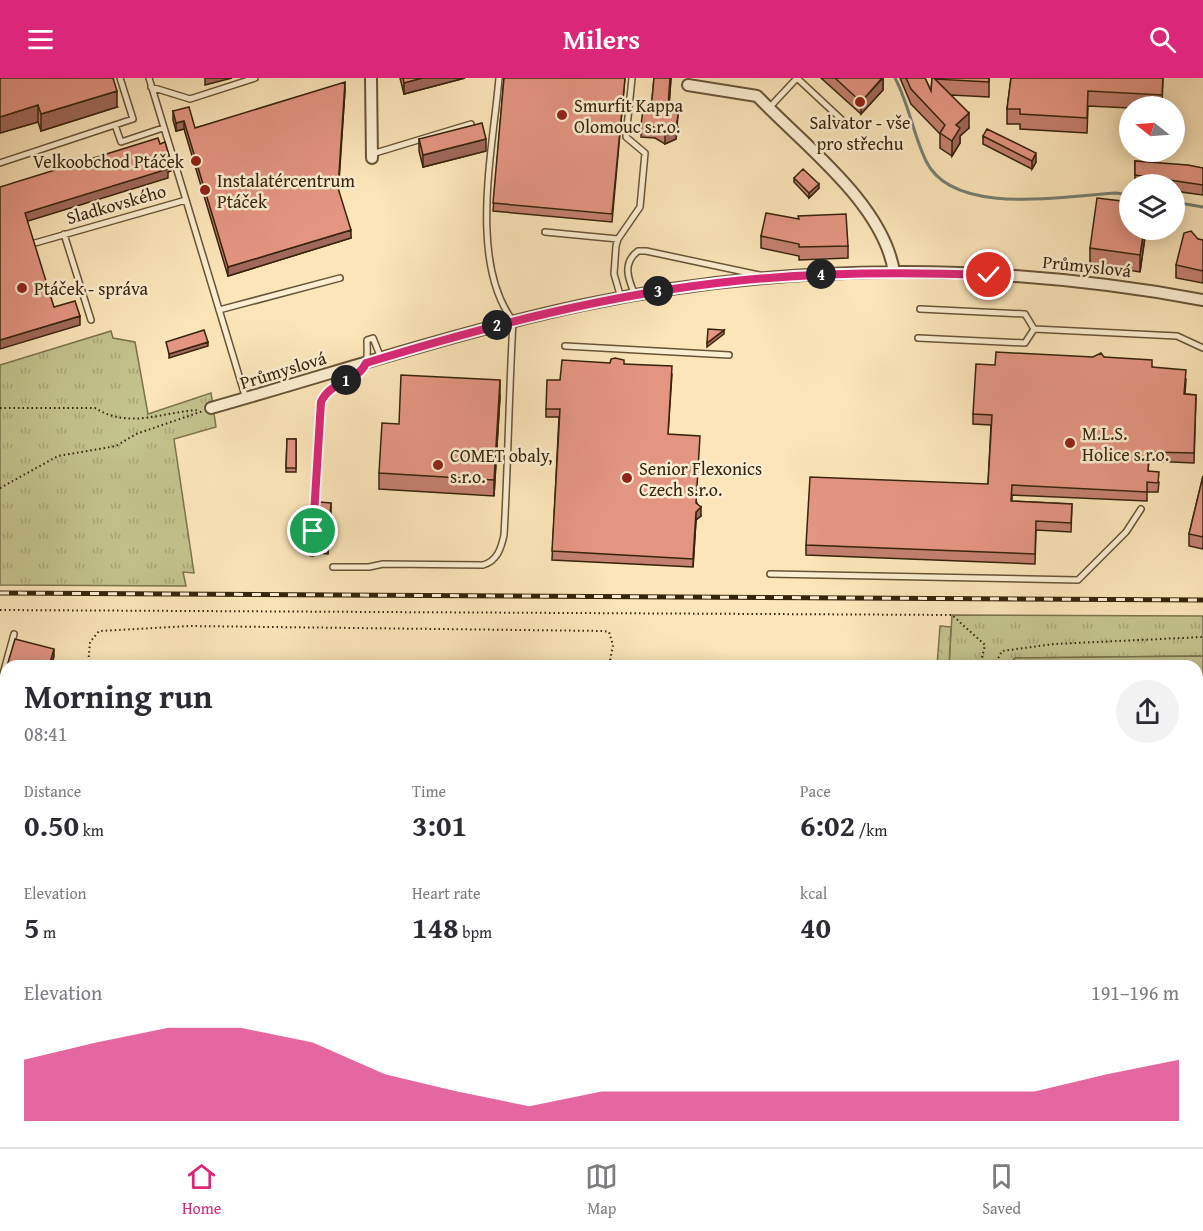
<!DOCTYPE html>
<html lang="en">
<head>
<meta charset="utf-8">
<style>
	body { margin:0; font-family:"Gentium Book Plus",serif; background:#f2f2f3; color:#2b2b33; height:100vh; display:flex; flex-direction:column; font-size:22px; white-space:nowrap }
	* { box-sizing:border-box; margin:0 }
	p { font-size:20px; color:#7c7c81 }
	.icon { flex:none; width:33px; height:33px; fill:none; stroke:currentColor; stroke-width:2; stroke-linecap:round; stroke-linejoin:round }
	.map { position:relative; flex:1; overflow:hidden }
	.drawer { position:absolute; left:0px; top:582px; width:1203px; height:488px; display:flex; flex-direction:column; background:#fff; border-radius:18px 18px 0 0; box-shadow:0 3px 15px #0003 }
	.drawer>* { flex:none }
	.needle { width:39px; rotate:287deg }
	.controls { position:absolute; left:1119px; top:18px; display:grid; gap:12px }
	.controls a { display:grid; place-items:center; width:66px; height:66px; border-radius:50%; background:#fff; box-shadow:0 3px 15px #0003; font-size:30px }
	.pin { position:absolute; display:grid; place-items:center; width:51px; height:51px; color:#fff; margin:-26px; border:3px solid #fff; border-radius:50%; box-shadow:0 2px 6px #0007 }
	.km { position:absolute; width:30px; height:30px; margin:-15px; border-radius:50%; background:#222; color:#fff; font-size:16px; line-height:30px; text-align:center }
	.round { display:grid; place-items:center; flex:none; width:63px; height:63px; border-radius:32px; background:#f2f2f3 }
	.head { display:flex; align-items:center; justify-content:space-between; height:102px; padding:0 24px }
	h1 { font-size:33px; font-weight:600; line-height:45px }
	.metrics { display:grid; grid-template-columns:repeat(3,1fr); gap:9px; height:102px; padding:6px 24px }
	.metrics div { display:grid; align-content:center }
	.metrics b { font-size:30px; font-weight:600 }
	.metrics small { font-size:16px; font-weight:400 }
	.metrics p { font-size:16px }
	.chart { height:168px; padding:12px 24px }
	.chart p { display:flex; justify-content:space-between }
	.chart svg { width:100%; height:108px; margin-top:6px; fill:#db2777; opacity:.7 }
	header { display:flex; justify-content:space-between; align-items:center; height:78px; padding:0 24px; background:#db2777; color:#fff; font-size:27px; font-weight:600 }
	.tabs { display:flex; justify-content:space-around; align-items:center; height:84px; border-top:2px solid #e1e1e2; background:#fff; font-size:16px; color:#7c7c81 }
	.tabs a { display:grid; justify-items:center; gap:3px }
	.tabs .on { color:#db2777 }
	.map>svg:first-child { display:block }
	.grass { fill:url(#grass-tufts); stroke:#7d734c; stroke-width:1.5 }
	.forest { fill:url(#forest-crowns); stroke:#7d734c; stroke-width:1.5 }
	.park { fill:#c3c38c; stroke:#7d734c; stroke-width:1.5 }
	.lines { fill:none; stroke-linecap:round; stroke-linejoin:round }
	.stream { stroke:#777f73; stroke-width:3 }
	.lane-casing { stroke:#685437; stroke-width:8 }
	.street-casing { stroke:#685437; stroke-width:14 }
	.path { stroke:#37230c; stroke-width:2; stroke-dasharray:1.5 3; stroke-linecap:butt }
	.lane { stroke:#fceed2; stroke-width:5 }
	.street { stroke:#fceed2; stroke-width:10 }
	.rail-casing { stroke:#37230c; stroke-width:5 }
	.rail { stroke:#fceed2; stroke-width:3; stroke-dasharray:9; stroke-linecap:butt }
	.wall { fill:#c48070; stroke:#37230c; stroke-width:1.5 }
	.shaded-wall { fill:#a0685b; stroke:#37230c; stroke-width:1.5 }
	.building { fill:#e49582; stroke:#37230c; stroke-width:1.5 }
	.route-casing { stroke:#fff; stroke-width:12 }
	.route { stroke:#db2777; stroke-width:8 }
	.poi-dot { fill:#8f2418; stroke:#fceed2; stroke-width:2 }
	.labels { text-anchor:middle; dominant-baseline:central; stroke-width:5; stroke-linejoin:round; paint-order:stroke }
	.poi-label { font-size:18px; fill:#37230c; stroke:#fceed2; text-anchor:start }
	.street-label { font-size:18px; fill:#37230c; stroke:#fceed2 }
</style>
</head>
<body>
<header><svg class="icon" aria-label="menu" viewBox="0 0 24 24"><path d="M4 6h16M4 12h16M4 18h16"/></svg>Milers<svg class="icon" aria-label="search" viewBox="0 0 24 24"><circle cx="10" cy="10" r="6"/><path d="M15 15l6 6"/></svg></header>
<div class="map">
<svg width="1203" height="1069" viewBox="0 0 1203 1069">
	<defs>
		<pattern id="grass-tufts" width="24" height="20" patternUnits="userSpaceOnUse" patternTransform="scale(1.5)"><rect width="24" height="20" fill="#c3c38c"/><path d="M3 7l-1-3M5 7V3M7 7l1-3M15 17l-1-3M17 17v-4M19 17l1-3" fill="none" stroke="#a8a778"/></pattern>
		<pattern id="forest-crowns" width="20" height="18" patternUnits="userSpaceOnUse" patternTransform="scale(1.5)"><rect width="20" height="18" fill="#c3c38c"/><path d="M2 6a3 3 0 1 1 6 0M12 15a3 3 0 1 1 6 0" fill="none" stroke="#a8a778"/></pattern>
	</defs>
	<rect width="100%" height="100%" fill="#fbe5b9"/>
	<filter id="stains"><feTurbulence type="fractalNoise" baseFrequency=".00333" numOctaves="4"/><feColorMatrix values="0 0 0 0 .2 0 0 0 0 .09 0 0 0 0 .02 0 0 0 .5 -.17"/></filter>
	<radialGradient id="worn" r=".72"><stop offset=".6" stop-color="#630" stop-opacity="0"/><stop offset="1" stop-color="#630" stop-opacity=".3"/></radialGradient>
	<path class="grass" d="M111 253 113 260 135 264 148 336 211 315 216 349 174 361 194 495 183 494 186 508 0 507V287Z
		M952 537 1203 538V578L1015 580 1009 588H949Z
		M1203 779V887L1197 879V782Z
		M1203 997V1069H1175L1177 1064H1197V1011Z
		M920 1064H966L965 1069H920Z"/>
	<path class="forest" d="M940 548 951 549 949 588H937Z
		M1203 578V779L1197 782V588H1009L1015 580Z
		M1197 879 1203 887V997L1197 1011Z
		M966 1064H1177L1175 1069H965Z"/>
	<path class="park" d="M154 1064H291L289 1069H152Z"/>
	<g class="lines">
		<path class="stream" d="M895 0C909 26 913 56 926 83 953 139 1064 118 1116 115L1130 117
			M1174 124 1203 129"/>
		<defs>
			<path id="lane" d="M151 9 190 21 255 0
				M769 30 797 0 841 41
				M115 47 121 64 163 50
				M372 76 471 46
				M0 85 133 41 120 0
				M186 122 246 321
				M545 154 618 161
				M64 156 91 242
				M35 165 186 122 149 0
				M635 217C628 201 622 185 638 173H646L759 197
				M621 220 614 196 616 168 618 161 640 129 645 75 626 59 632 0
				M920 231 1025 236 1034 251
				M219 232 340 200
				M918 260 1025 265 1034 251 1177 258 1203 270
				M565 268 729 277
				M312 475 321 324C331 302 360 305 366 285 368 278 367 269 367 262L373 260 381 280
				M333 489H369L383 486 483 487C497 483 501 471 504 457 508 386 509 314 513 243 468 183 493 71 499 0
				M770 496 1078 502 1126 454 1141 431
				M0 607 14 556
				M0 678 6 680
				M0 933 5 917
				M433 1065 451 1069
				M149 1069 151 1064
				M295 1069 296 1064
				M370 1069 372 1064"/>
			<path id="street" d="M371 0 372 80
				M688 7 757 18 769 30C813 74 884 130 894 194
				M211 330C335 295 457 254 583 227 786 184 999 184 1203 222"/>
		</defs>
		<use href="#lane" class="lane-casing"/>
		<use href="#street" class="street-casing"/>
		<path class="path" d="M0 330H95C131 352 163 333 200 332
			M0 410 58 378 116 368 136 356 203 333
			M0 532 952 537 985 567 980 588
			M88 588 90 564 99 553 189 548 604 553 609 554 613 567 609 588
			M994 588 1002 573 1054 566 1203 559
			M67 1064H69
			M206 1069 208 1064
			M925 1069 926 1064"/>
		<use href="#lane" class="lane"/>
		<use href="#street" class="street"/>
		<defs>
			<path id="rail" d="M0 515 1203 522"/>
		</defs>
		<use href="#rail" class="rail-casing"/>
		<use href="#rail" class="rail"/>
	</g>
	<path class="wall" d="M0 0 117 29 41 53 38 44 0 55Z
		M400 0H465L404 16Z
		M504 0H625L612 144 493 133Z
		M654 0H671L669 29 678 49 676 61 665 66 655 60 641 59V47L651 32Z
		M821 0H883V12L861 36Z
		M900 0H925L931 13 932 0H989V19L951 17 969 50 960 58V65L952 78 940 70V56L911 26Z
		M1011 0H1163L1162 28H1130V30L1088 28 1087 55 1020 51V46H1007V31Z
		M345 12 338 112 351 160 228 198 184 51 176 53 173 42V33L195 50Z
		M983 58 1036 84 1032 91 983 66Z
		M419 61 486 73 423 89 419 73Z
		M1131 74H1163V76L1131 75Z
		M1135 83 1203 90V117L1174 113V106H1135Z
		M794 100 819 110 809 120 794 104Z
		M1130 152H1146L1140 194 1090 186V170Z
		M761 158 848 168V180L799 182V178L761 170Z
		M1198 161 1203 162V205L1176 200V187Z
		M1104 279 1152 289 1186 301 1185 316 1196 317 1194 385 1149 383 1148 393 1159 404 1158 414H1147V423L1012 417V423L1072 426 1071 454 1036 452 1035 486 806 477V467L988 406 991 347 973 346V336L995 287Z
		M610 285 624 286 672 296 668 356 697 425 701 438 696 442 693 489 552 482 559 339H546V331L560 302Z
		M500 318 494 418 379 411V395L399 346Z
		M287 361H296V394H286Z
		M1203 398V471L1189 468V456Z
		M331 437 328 476 317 475V463Z
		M6 591V662L0 661V611Z
		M0 702 6 704V733L0 731Z
		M0 859 6 861V891L0 889Z
		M6 921V971L0 969V940Z
		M0 971 6 973V1014L0 1012Z
		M92 1064H146L144 1069H92Z"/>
	<path class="shaded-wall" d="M205 0H232L205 7Z
		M422 0H465L404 16V5Z
		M670 0H671L668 40V28Z
		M883 0V12L861 36V24Z
		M345 4V12L338 119V110Z
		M117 13V29L41 53V36Z
		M38 27V44L0 55V39Z
		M969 35V50L960 58V65L952 78V63L956 47Z
		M678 37 676 61 665 66V54Z
		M184 43V51L176 53V45Z
		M486 61V73L423 89V77Z
		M1036 75V84L1032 91V83Z
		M171 84V93L168 94V100L25 144V135Z
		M819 106V110L809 120V115Z
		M351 152V160L228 198V189Z
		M1144 152H1146L1140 194V177Z
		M80 238V247L0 271V262Z
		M724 252V256L707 269V265Z
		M208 264V268L169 280V276Z
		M500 302V318L494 418V402Z
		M331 425V437L328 476V464Z
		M701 429V438L696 442 693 489 696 434Z
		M54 571V579L51 588H49Z
		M6 813V826L0 843V830Z
		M47 1064H53V1069H45Z
		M142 1064H146L144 1069H140Z
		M347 1064H352L350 1069H346Z"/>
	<path class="building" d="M0 0H113L117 13 41 36 38 27 0 39Z
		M403 0H422L404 5Z
		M504 0H625L612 136 493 125Z
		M654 0H670L668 28 678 37 676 49 665 54 655 49 641 47 643 32H651Z
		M835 0H882L861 24Z
		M906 0H925L931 13 932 0H989V4L935 1 969 35 956 47 960 50 952 63 940 55 945 47 911 11Z
		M1011 0H1163L1162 17 1088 13 1087 40 1020 36V31H1007Z
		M345 4 338 110 351 152 228 189 184 43 176 45 173 33 189 29 195 50Z
		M482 45 486 61 423 77 419 61Z
		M987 51 1036 75 1032 83 983 58Z
		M158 60 160 66 165 64 171 84 166 85 168 91 25 135 54 229 75 223 80 238 0 262V109Z
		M1135 83 1188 87 1203 90V107L1135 97Z
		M803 91 819 106 809 115 794 100Z
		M1097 120 1130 124V152H1144L1140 177 1090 170Z
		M766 135 799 141 798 138 846 136 848 168 799 169V166L761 158Z
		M1191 153 1198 161 1203 162V193L1176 187 1184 155Z
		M708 251 724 252 707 265Z
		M204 252 208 264 169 276 166 264Z
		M996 274 1093 279 1101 275 1104 279 1152 282V289L1186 292 1184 316 1196 317 1194 375 1149 374 1148 393 1159 394 1158 405 1147 404V414L1012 407 1011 423 1072 426 1071 445 1036 443 1035 476 806 467 810 399 988 406 992 337 973 336 976 286 995 287Z
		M615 280 624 282V286L672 288 668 356 700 358 696 425 701 429 696 434 693 481 552 473 560 331H546L547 302H560L562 282 610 285 611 281Z
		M401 297 500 302 494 402 379 395 382 345 399 346Z
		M287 361H296V390H286Z
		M1203 398V459L1189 456Z
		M319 424 331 425 328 464 317 463Z
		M15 561 54 571 49 588H7Z
		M6 591V654L0 653V611Z
		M0 702 6 704V721L0 719Z
		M3 740 6 741V813L0 830V749Z
		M0 859 6 861V878L0 876Z
		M6 921V954L0 953V940Z
		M0 971 6 973V999L0 997Z
		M0 1026 6 1028V1064H47L45 1069H0Z
		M92 1064H142L140 1069H110Z
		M308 1064H347L346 1069H306Z"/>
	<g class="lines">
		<defs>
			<path id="route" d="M313 453 321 324C331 302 357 305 366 285 487 248 609 216 735 203 820 194 904 194 989 197"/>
		</defs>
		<use href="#route" class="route-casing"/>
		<use href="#route" class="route"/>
	</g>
	<g class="poi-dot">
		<circle cx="860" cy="24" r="6"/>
		<circle cx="562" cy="37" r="6"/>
		<circle cx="196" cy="83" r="6"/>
		<circle cx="205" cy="112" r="6"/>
		<circle cx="22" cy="210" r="6"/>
		<circle cx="1070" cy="365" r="6"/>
		<circle cx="438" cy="387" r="6"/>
		<circle cx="627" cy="400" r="6"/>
	</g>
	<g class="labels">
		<g class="poi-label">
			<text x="574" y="27">Smurfit Kappa<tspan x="574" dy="21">Olomouc s.r.o.</tspan></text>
			<text x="860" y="44" text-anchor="middle">Salvator - vše<tspan x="860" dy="21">pro střechu</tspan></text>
			<text x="184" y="83" text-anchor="end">Velkoobchod Ptáček</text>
			<text x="217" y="102">Instalatércentrum<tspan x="217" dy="21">Ptáček</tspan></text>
			<text x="34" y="210">Ptáček - správa</text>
			<text x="1082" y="355">M.L.S.<tspan x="1082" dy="21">Holice s.r.o.</tspan></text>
			<text x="450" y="377">COMET obaly,<tspan x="450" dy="21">s.r.o.</tspan></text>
			<text x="639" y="390">Senior Flexonics<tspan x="639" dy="21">Czech s.r.o.</tspan></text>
		</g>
		<g class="street-label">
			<text transform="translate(116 126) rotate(-16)">Sladkovského</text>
			<text transform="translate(1087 188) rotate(6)">Průmyslová</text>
			<text transform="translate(283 292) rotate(-17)">Průmyslová</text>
		</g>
	</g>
	<rect width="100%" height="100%" filter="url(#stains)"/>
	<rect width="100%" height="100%" fill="url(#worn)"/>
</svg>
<div class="controls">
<a><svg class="needle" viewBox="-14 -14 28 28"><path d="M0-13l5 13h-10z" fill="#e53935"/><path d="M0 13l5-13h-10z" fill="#7c7c81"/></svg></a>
<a><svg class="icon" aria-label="layers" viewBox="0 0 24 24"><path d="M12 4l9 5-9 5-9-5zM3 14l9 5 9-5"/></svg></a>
</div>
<div class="pin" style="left:313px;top:453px;background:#1e9e55"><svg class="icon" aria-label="arrive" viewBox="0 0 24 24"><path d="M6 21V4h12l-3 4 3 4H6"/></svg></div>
<div class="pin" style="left:989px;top:197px;background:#d93025"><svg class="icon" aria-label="check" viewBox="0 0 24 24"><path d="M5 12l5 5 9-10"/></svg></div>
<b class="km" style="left:346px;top:302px">1</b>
<b class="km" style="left:497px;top:247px">2</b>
<b class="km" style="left:658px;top:213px">3</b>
<b class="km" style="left:821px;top:196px">4</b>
<section class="drawer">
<div class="head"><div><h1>Morning run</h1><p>08:41</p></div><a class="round"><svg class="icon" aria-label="share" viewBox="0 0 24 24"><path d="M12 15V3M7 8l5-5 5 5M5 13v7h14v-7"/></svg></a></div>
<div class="metrics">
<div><p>Distance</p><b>0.50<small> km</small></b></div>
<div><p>Time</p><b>3:01</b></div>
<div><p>Pace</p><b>6:02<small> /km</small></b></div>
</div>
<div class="metrics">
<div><p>Elevation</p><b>5<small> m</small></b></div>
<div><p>Heart rate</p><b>148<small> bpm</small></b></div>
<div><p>kcal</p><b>40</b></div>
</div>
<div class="chart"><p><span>Elevation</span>191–196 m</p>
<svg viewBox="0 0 160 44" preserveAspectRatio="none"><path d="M0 44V19L10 12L20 6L30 6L40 12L50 25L60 32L70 38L80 32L90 32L100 32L110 32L120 32L130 32L140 32L150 25L160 19V44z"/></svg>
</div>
</section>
</div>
<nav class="tabs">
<a class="on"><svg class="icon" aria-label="home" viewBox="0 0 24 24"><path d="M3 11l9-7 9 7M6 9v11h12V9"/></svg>Home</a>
<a><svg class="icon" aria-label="map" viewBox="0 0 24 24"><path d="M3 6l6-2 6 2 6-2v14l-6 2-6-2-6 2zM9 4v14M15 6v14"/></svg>Map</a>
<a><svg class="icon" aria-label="saved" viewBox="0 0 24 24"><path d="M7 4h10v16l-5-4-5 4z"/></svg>Saved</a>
</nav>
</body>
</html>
